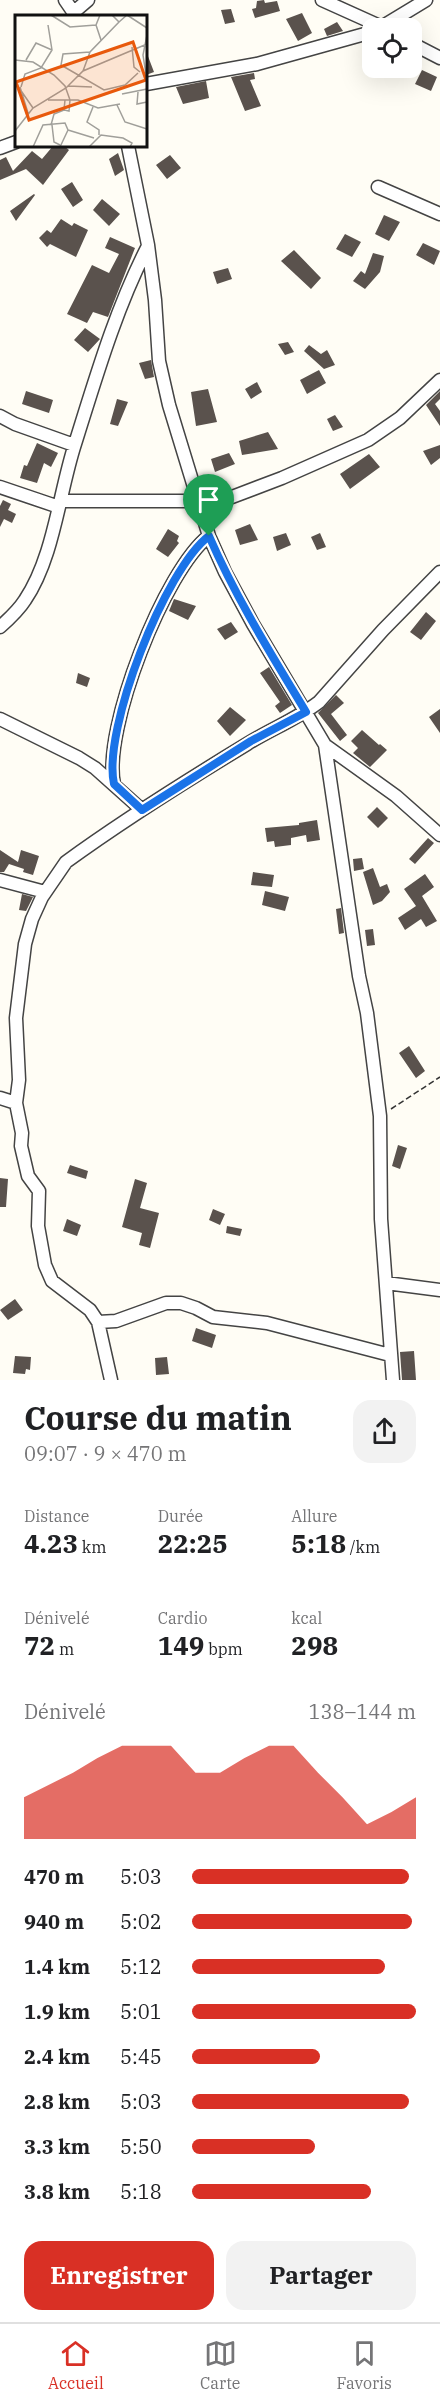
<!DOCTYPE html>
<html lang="fr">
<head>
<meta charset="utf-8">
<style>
	body { margin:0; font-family:"IBM Plex Serif",serif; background:#f2f2f2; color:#202124; height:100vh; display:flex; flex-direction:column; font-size:22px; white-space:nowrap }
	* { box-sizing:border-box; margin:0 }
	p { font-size:20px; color:#757577 }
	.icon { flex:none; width:33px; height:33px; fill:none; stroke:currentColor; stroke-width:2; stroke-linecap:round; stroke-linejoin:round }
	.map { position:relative; height:1380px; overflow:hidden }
	.panel { display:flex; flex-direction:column; background:#fff; flex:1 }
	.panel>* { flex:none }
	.controls { position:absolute; left:362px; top:18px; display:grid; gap:12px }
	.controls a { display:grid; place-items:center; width:60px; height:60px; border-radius:12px; background:#fff; box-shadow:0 6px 24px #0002; font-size:30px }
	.pin { position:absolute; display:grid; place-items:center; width:51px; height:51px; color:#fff; margin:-62px -26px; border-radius:50% 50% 50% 0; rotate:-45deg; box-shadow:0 0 6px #0007 }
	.pin .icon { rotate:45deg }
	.round { display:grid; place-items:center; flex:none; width:63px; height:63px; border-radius:18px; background:#f2f2f2 }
	.headline { display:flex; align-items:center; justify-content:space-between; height:102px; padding:0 24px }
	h1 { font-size:33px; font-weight:700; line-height:45px }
	.figures { display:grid; grid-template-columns:repeat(3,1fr); gap:9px; height:102px; padding:6px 24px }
	.figures div { display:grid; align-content:center }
	.figures b { font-size:26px; font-weight:700 }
	.figures small { font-size:16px; font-weight:400 }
	.figures p { font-size:16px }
	.chart { height:168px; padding:12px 24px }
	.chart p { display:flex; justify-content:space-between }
	.chart svg { width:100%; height:108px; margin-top:6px; fill:#d93025; opacity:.7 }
	.button { display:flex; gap:12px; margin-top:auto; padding:12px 24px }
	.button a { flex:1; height:69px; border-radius:18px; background:#d93025; color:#fff; font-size:24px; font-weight:700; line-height:69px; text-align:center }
	.button a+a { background:#f2f2f2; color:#202124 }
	ul { padding:0 24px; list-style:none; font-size:20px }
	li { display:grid; grid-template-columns:96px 72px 1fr; align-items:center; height:45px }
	li i { height:15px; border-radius:8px; background:#d93025 }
	.tabs { display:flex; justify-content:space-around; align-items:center; height:84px; border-top:2px solid #e0e0e0; background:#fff; font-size:16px; color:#757577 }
	.tabs a { display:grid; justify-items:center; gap:3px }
	.tabs .active { color:#d93025 }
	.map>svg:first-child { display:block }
	.building { fill:#5a524d }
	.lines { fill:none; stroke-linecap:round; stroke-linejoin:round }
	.minor-casing { stroke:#444; stroke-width:15 }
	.path { stroke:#333; stroke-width:1.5; stroke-dasharray:6 3; stroke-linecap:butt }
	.minor { stroke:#fff; stroke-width:12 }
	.route-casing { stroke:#fff; stroke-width:12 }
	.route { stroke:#1a73e8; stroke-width:8 }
	.inset-road { fill:none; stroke:#a09f9a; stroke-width:1.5 }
	.view { fill:#e8590c; fill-opacity:0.15; stroke:#e8590c; stroke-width:3 }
	.inset-edge { fill:none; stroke:#111; stroke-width:3 }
</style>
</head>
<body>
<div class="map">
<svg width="440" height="1380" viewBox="0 0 440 1380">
	<rect width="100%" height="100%" fill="#fffdf5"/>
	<path class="building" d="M264 0 265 3 277 1 280 11 255 18 252 9 256 8 257 1Z
		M231 9 235 22 225 24 221 10Z
		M302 13 312 33 298 41 286 19Z
		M337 22 343 31 327 36 324 29Z
		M146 51 154 72 146 75Z
		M422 70 437 77 431 91 415 84Z
		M254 73 255 79 250 80 261 106 245 111 231 77Z
		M206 81 209 98 183 104 176 87Z
		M53 146H64L69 150 43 185 26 169 0 180V160L6 157 13 171 32 151 42 159Z
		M118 153 124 170 115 176 109 159Z
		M170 155 181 168 167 179 156 165Z
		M72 182 83 200 73 207 61 189Z
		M34 194 35 195 16 221 10 211Z
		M102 199 120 214 109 226 93 210Z
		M384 215 400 222 389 241 375 234Z
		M61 219 72 226 74 223 88 230 76 257 50 244 47 247 39 238 47 230 51 233Z
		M345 234 361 242 352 257 336 249Z
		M110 237 135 248 108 317 93 312 87 323 67 314 92 265 109 273 119 254 105 248Z
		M423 243 440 251 434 265 416 255Z
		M294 250 321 278 311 289 281 261Z
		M373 253 384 256 380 272 365 289 353 281 361 271 365 274Z
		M228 268 232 279 217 284 213 272Z
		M85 328 100 339 88 352 74 340Z
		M288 342 294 352 285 355 278 344Z
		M309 345 321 354 327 350 335 365 324 369 304 351Z
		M151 360 154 377 145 379 139 363Z
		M319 370 326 383 307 394 300 380Z
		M257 382 262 392 251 399 245 389Z
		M208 389 217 422 196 426 191 392Z
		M26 391 53 400 49 413 22 404Z
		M440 391V399L435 404 440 411V426L426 405Z
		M117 399 128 402 118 426 110 424Z
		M335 415 343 427 333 431 327 419Z
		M268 432 278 449 242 455 239 441Z
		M37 443 58 453 51 467 44 463 37 483 20 478 24 465 27 466Z
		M440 445V458L431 465 423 451Z
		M229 453 235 464 215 472 211 459Z
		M369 454 380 467 350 489 340 474Z
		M3 500 11 504 8 510 16 514 12 523 4 519 0 527V506Z
		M250 524 258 540 240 545 235 530Z
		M168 529 179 536 177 541 179 543 168 557 156 549Z
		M286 533 291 545 277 551 273 537Z
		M320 533 326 547 317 550 311 537Z
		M174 599 196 606 188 620 169 611Z
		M426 612 436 621 421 640 410 632Z
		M231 622 238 632 225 640 217 629Z
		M269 667 292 705 280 713 275 706 280 702 260 673Z
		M78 673 90 678 87 687 76 683Z
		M336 695 344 703 331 714 347 735 340 741 318 713Z
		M230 707 246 720 230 736 217 721Z
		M440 709V733L429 717Z
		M362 730 379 745 380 744 387 750 370 767 353 753 358 748 351 741Z
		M377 807 388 818 378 828 367 817Z
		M317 820 320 840 307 842 306 835 291 838V845L275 847 274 841 267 842 265 828 299 825V823Z
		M428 838 434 843 415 864 409 859Z
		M0 850 18 862 21 850 39 856 33 875 23 872 24 869 9 864 4 872H0Z
		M362 858 364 869 354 871 353 859Z
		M373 868 380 887 387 884 390 892 382 901 373 905 363 872Z
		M253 872 274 875 272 887 251 885Z
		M425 874 434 887 422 896 437 921 426 927 421 919 405 930 398 918 416 906 404 889Z
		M265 891 289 897 285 911 262 905Z
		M22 894 33 897 26 911 19 910Z
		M341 908 344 933 339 934 336 909Z
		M373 929 375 945 367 946 365 930Z
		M409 1046 425 1071 416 1078 399 1053Z
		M398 1145 407 1148 400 1169 392 1166Z
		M70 1165 88 1171 86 1179 67 1173Z
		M0 1178 8 1179 6 1207H0Z
		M135 1179 147 1183 140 1208 159 1213 150 1248 139 1245 142 1233 122 1227Z
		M213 1209 225 1214 220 1225 209 1220Z
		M67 1219 81 1225 77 1236 63 1231Z
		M227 1226 242 1229 240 1236 226 1233Z
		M15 1299 23 1310 8 1320 0 1310Z
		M196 1328 216 1335 212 1348 192 1341Z
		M414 1351 416 1380H402L400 1352Z
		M15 1356 31 1357 30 1370 26 1369 25 1374 13 1373Z
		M167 1357 169 1374 156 1375 155 1358Z"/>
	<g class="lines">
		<defs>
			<path id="minor" d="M65 0 76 16
				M322 0 382 27
				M74 12 88 0
				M380 28 426 0
				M411 43 440 58
				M146 84 257 64 372 32
				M128 146 148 245 155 300 159 361 169 405 209 536 225 572 253 624 325 745 359 976 367 1013 380 1116 381 1219 393 1380
				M0 148 16 142
				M378 187 440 214
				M0 416 15 424 74 445
				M0 487 59 507
				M61 501H197L232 497 282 478 368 440 400 418 440 380
				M0 627C9 619 18 611 25 600 54 557 59 493 75 444 96 377 116 308 148 246
				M0 719 79 758 95 768 142 810
				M325 745 396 796 440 835
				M114 784C102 730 165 569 209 536
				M0 880 45 892
				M0 1098 16 1103
				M386 1283 440 1290
				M98 1322 90 1310 52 1281 45 1265 38 1226 39 1191 28 1176 21 1146 22 1133 16 1103 19 1080 16 1018 25 944 32 919 42 897 66 862C125 819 186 781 247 744 271 729 297 719 319 702L383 630 440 572
				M111 1380 98 1322 116 1321 166 1303H181L196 1308 213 1317 267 1323 390 1355"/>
		</defs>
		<use href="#minor" class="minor-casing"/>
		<path class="path" d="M391 1109 440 1077"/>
		<use href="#minor" class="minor"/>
	</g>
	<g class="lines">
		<defs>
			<path id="route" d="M209 536C236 598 271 654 306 712L251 741 142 810 114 784C102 730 165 569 209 536Z"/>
		</defs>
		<use href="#route" class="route-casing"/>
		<use href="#route" class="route"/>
	</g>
	<g transform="translate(15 15)">
		<rect width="132" height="132" fill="#fffdf5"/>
		<path class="inset-road" d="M36 0 55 12 81 10M85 0 81 10 86 25M104 7 112 0 132 13M132 20 128 40 132 66M117 32 119 52 125 57M75 37 48 39 46 50 89 75 110 70 123 58M0 45 18 47 39 60 50 71 55 85M11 45 21 28 37 35M68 56 75 37 104 7 97 0M0 67 18 93M53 71 77 72M5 72 13 98M6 72 10 59 26 53 37 35 33 10M123 77 122 89 132 87M107 79 132 74M33 85H63L83 93 105 89M50 85 49 95 54 96 55 85M102 90 110 107 132 114M78 92 72 107 84 115V120M36 110 39 99 49 95M37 110 39 127 45 130M53 115 79 123M0 116 18 93 51 73 68 56 132 29M18 132 28 110 50 108 53 115 45 132M74 132 86 120 108 123 117 128 115 132"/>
		<path class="view" d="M118 27 131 65 14 105 1 67Z"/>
		<rect width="132" height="132" class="inset-edge"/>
	</g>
</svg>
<div class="controls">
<a><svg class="icon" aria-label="locate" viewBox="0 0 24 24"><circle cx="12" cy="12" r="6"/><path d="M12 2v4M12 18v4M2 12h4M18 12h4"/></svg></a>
</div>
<div class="pin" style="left:209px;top:536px;background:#1e9e55"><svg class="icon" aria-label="arrive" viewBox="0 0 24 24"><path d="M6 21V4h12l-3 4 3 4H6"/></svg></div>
</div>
<section class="panel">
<div class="headline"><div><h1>Course du matin</h1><p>09:07 · 9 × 470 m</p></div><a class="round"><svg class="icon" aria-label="share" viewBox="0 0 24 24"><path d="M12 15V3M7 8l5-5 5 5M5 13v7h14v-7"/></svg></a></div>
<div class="figures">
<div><p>Distance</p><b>4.23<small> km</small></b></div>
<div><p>Durée</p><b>22:25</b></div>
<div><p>Allure</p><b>5:18<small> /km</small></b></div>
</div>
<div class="figures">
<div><p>Dénivelé</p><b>72<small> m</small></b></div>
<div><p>Cardio</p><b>149<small> bpm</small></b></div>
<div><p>kcal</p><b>298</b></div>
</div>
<div class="chart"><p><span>Dénivelé</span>138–144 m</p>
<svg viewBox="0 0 160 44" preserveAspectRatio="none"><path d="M0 44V27L10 22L20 17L30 11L40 6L50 6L60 6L70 17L80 17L90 11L100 6L110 6L120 17L130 27L140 38L150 33L160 27V44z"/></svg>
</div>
<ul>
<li><b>470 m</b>5:03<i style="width:97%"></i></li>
<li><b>940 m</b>5:02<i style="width:98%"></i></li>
<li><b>1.4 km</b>5:12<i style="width:86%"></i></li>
<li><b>1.9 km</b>5:01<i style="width:100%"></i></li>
<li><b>2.4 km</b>5:45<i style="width:57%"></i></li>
<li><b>2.8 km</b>5:03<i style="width:97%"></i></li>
<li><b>3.3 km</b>5:50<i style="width:55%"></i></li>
<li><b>3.8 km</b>5:18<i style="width:80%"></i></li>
</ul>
<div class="button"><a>Enregistrer</a><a>Partager</a></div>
</section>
<nav class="tabs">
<a class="active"><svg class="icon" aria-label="home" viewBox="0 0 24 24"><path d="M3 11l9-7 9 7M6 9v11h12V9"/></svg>Accueil</a>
<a><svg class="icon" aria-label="map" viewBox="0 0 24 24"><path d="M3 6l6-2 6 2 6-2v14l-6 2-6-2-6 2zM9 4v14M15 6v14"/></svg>Carte</a>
<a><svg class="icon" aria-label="saved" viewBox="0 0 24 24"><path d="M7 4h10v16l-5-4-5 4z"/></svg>Favoris</a>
</nav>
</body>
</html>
